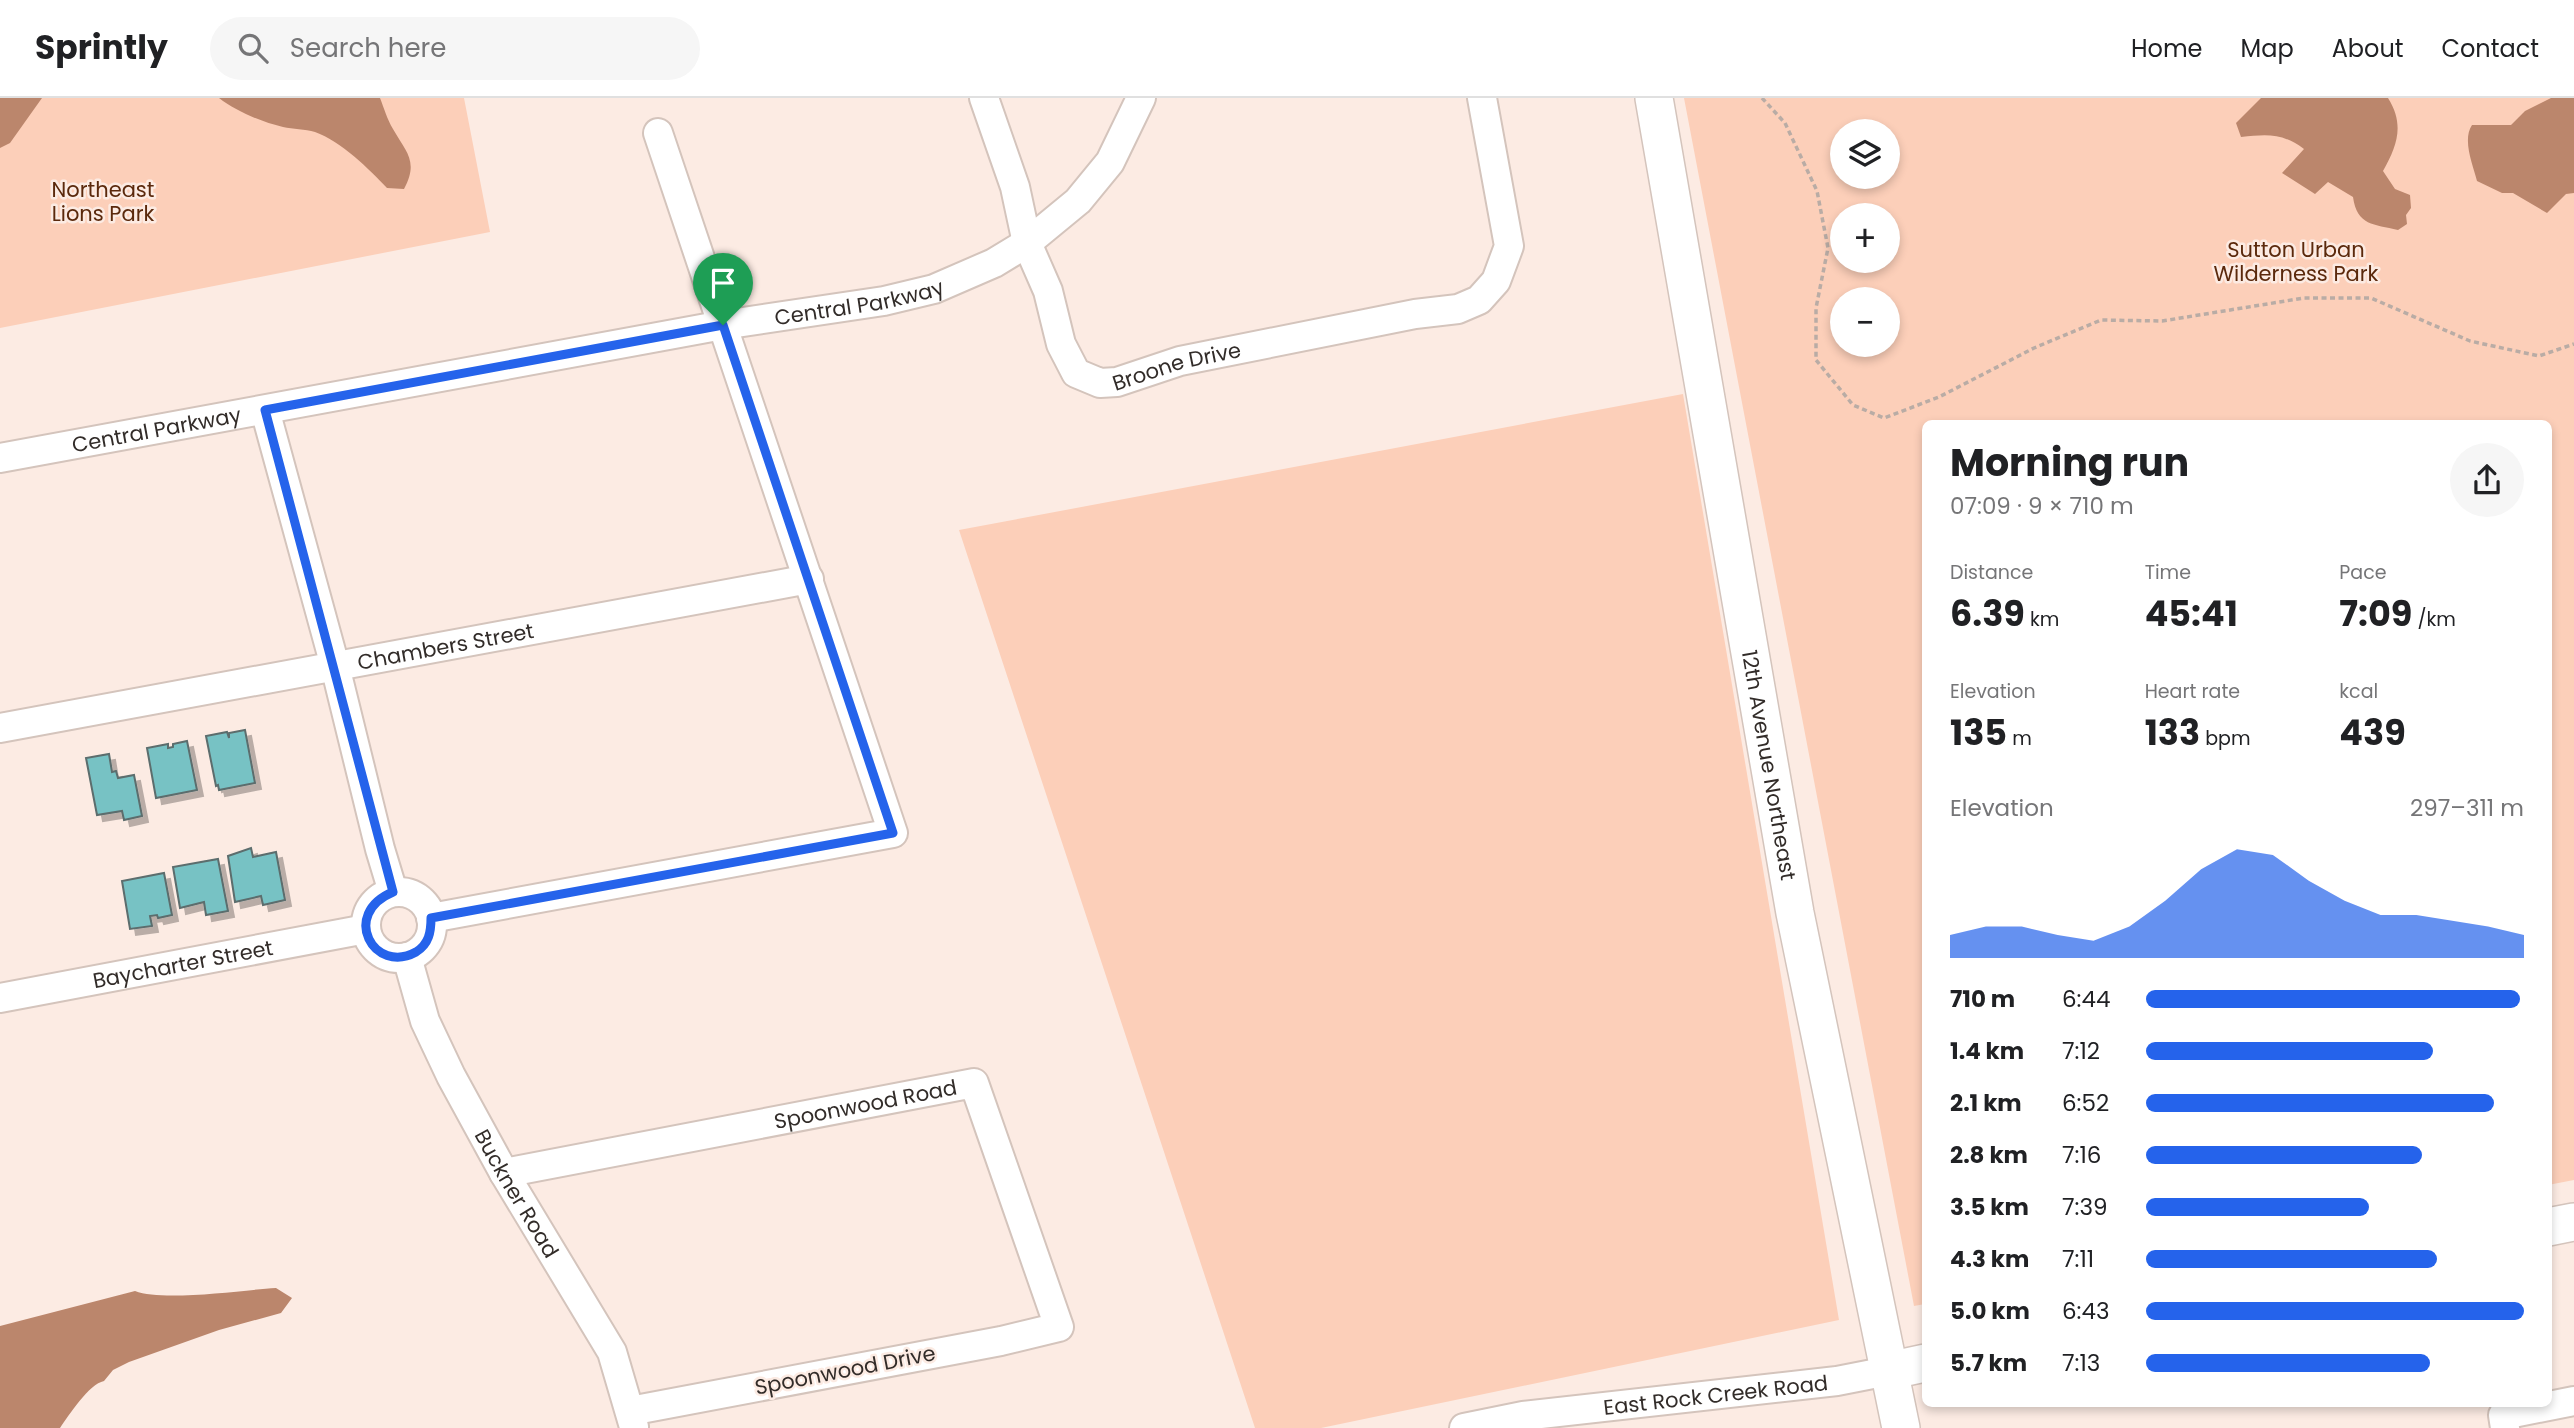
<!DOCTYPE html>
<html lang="en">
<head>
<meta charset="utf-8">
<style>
	body { margin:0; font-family:Poppins,sans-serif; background:#f6f6f6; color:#202124; height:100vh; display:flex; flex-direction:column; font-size:26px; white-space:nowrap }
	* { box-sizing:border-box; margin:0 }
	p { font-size:23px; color:#757577 }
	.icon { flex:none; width:38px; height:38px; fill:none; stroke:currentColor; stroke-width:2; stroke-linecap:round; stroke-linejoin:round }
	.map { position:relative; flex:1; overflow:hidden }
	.side { position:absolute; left:1922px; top:322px; width:630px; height:987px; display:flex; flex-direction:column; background:#fff; border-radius:10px; box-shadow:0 4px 10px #0003 }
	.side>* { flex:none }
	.tools { position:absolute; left:1830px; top:21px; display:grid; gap:14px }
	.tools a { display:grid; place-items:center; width:70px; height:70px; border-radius:50%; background:#fff; box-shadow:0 4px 10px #0003; font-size:35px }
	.pin { position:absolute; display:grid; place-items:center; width:60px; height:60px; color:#fff; margin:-72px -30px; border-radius:50% 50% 50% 0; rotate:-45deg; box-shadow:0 0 7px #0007 }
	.pin .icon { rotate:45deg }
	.round { display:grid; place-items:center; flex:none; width:74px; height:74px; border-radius:37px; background:#f6f6f6 }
	.summary { display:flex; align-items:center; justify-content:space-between; height:119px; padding:0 28px }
	h1 { font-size:38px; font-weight:700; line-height:52px }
	.figures { display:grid; grid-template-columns:repeat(3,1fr); gap:10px; height:119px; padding:7px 28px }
	.figures div { display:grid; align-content:center }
	.figures b { font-size:35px; font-weight:700 }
	.figures small { font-size:19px; font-weight:400 }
	.figures p { font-size:19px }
	.chart { height:196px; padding:14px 28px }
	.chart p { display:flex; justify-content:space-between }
	.chart svg { width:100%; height:126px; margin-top:7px; fill:#2563eb; opacity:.7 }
	ul { padding:0 28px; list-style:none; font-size:23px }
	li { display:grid; grid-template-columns:112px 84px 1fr; align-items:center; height:52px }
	li i { height:18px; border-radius:9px; background:#2563eb }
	header { display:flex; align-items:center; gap:42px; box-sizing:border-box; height:98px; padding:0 35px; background:#fff; border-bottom:2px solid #e0e0e0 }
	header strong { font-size:33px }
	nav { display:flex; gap:38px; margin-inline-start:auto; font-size:24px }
	.search { width:490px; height:63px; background:#f6f6f6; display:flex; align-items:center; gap:18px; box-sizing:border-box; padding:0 24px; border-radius:38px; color:#757577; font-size:26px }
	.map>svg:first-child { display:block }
	.green { fill:#fccfb9; fill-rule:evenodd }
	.water { fill:#bb866c }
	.building { fill:#77c2c4; stroke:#5c6d6d; stroke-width:2; filter:url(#shadow) }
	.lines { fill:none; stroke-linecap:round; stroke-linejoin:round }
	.minor-casing { stroke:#d4c4bc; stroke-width:32 }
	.major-casing { stroke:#d4c4bc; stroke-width:40 }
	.path { stroke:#b9aca5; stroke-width:3.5; stroke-dasharray:5 3.5; stroke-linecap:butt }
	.minor { stroke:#fff; stroke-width:28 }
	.major { stroke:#fff; stroke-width:37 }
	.route-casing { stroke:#fff; stroke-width:14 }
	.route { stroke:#2563eb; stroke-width:9 }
	.labels { text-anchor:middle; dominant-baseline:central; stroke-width:5; stroke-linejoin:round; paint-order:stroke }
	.park-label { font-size:21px; fill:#5b290c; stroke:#fcebe3 }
	.street-label { font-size:21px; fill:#322c29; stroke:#fcebe3 }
</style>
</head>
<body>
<header>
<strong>Sprintly</strong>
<div class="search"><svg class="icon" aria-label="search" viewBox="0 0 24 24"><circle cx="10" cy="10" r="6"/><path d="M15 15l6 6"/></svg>Search here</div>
<nav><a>Home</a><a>Map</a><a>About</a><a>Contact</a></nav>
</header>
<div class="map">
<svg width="2574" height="1330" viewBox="0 0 2574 1330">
	<defs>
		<filter id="shadow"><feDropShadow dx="6" dy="6" stdDeviation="0" flood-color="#0004"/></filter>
	</defs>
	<rect width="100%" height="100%" fill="#fcebe3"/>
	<path class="green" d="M0 0H464L490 134 0 230Z
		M1684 0H2574V1082L2548 1087V326H1925V1206L1914 1208ZM1843 33H1888V79H1843ZM1843 117H1888V163H1843ZM1843 201H1888V247H1843Z
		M1683 296 1839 1222 1321 1330H1255L959 432Z"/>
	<path class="water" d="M0 0H42L10 45 0 50Z
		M219 0H380C384 10 387 21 393 31 406 54 419 63 404 91L387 90C369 71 341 43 315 34 305 31 293 31 283 29 261 24 236 13 219 0Z
		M2261 0H2388C2405 27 2397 48 2383 73L2395 91 2410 97 2411 110 2406 117 2407 126 2398 132C2374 126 2357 128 2353 99L2328 84 2315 96 2282 75 2304 51C2282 35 2268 36 2241 39L2236 25Z
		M2551 0H2574V95L2566 96 2547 115 2513 95H2502L2477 83C2473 67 2462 42 2472 27H2511L2525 13Z
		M276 1190 292 1200 281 1215 219 1232 129 1264 113 1272 104 1283C89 1286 69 1317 60 1330H0V1228L135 1193C164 1204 241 1192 276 1190Z"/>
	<path class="building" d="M245 632 255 685 219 692 218 687 216 688 206 638 227 634 229 640V635Z
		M187 643 197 692 156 700 147 650 168 646V650L173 649V646Z
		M109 656 112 674 116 673 118 680 134 677 142 718 124 722 122 713 97 717 86 660Z
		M251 750 253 759 276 754 285 802 263 807 261 798 235 804 228 758Z
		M218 761 228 813 206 817 204 804 180 810 173 769Z
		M164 775 172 817 158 820 157 817 150 818 152 828 130 831 122 783Z"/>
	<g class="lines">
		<defs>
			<g id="minor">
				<path id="s1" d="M984 0 1015 89 1027 145 1048 193 1061 246 1076 275 1100 285 1117 284 1180 263 1415 216 1458 211 1479 202 1496 183 1509 148 1482 0"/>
				<path d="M265 312 335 568 380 751 393 794"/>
				<path id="s2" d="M0 360 723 227 884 203 934 191 994 165 1027 145 1078 103 1110 64 1141 0"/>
				<path id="s3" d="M0 630 809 481"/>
				<circle cx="399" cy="827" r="33"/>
				<path d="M431 820 893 735 658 35"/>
				<path id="s4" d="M407 859 425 923 451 978 504 1075 612 1254 634 1329"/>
				<path id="s5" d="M0 900 366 831"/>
				<path id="s6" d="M504 1075 974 985 1059 1229 1001 1243 630 1313"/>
				<path id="s7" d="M1464 1330 1523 1318 1837 1283 1888 1273"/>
				<path d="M2505 1330 2503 1317 2574 1303"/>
			</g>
			<g id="major">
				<path id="s8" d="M1654 0 1795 815 1901 1330"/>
				<path d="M2548 1129 2574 1124"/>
				<path d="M1888 1273 1925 1265"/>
			</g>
		</defs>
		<use href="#minor" class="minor-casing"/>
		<use href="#major" class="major-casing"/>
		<path class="path" d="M1762 0 1785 25 1817 93 1828 150 1816 210V262L1853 307 1884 320 1939 299 2034 250 2101 222 2162 223 2304 200H2371L2470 243 2539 258 2574 246"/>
		<use href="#minor" class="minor"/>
		<use href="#major" class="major"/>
	</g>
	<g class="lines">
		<defs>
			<path id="route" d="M723 227 893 735 431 820C431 834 429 846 416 854 374 877 340 816 393 794L265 312Z"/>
		</defs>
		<use href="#route" class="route-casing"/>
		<use href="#route" class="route"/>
	</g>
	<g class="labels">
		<g class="park-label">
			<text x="103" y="91">Northeast<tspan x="103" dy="24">Lions Park</tspan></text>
			<text x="2296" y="151">Sutton Urban<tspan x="2296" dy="24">Wilderness Park</tspan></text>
		</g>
		<g class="street-label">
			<text stroke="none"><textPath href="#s2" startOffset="873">Central Parkway</textPath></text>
			<text stroke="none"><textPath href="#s1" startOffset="396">Broone Drive</textPath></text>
			<text stroke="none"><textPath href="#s2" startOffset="159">Central Parkway</textPath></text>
			<text stroke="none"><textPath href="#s3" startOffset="453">Chambers Street</textPath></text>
			<text stroke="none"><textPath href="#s8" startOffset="677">12th Avenue Northeast</textPath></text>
			<text stroke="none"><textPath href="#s5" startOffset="186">Baycharter Street</textPath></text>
			<text stroke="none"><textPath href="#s6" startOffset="368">Spoonwood Road</textPath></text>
			<text stroke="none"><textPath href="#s4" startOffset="262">Buckner Road</textPath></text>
			<text transform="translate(845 1272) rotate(-11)">Spoonwood Drive</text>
			<text stroke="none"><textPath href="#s7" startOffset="254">East Rock Creek Road</textPath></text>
		</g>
	</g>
</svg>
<div class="tools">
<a><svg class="icon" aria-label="layers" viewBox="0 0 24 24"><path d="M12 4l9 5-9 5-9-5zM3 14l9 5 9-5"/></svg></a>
<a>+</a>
<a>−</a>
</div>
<div class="pin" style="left:723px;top:227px;background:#1e9e55"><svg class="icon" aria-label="arrive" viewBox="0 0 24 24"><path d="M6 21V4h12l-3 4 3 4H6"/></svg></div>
<section class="side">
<div class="summary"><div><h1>Morning run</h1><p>07:09 · 9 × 710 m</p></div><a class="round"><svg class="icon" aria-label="share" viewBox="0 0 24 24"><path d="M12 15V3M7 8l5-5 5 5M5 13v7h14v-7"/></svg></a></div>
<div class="figures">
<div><p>Distance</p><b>6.39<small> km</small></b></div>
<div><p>Time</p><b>45:41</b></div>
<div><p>Pace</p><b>7:09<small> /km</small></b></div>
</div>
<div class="figures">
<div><p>Elevation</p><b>135<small> m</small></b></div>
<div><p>Heart rate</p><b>133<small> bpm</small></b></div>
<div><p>kcal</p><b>439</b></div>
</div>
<div class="chart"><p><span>Elevation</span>297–311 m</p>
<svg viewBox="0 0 160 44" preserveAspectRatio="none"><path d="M0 44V36L10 33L20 33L30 36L40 38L50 33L60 24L70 13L80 6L90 8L100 17L110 24L120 29L130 29L140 31L150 33L160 36V44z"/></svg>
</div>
<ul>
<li><b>710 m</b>6:44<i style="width:99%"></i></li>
<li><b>1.4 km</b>7:12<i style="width:76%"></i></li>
<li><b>2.1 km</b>6:52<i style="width:92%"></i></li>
<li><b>2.8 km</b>7:16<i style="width:73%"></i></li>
<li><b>3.5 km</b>7:39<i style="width:59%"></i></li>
<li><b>4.3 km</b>7:11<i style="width:77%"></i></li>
<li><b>5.0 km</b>6:43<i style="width:100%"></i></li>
<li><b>5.7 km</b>7:13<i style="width:75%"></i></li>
</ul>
</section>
</div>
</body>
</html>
